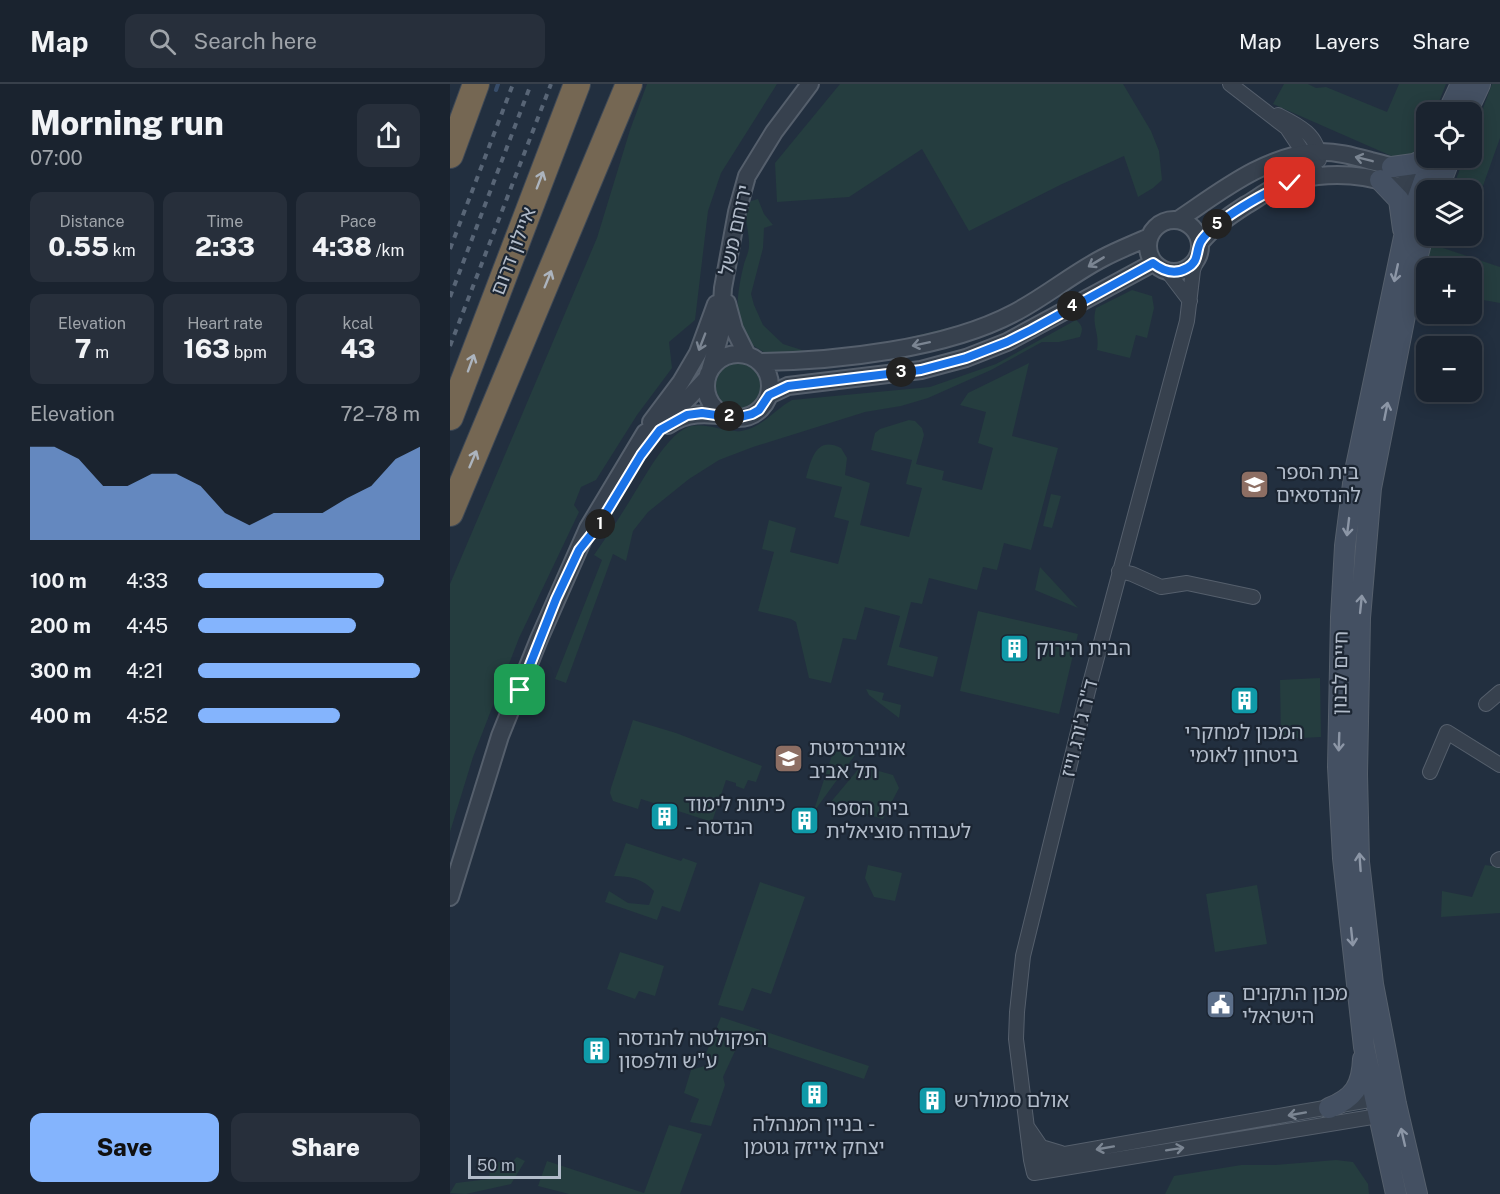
<!DOCTYPE html>
<html lang="en">
<head>
<meta charset="utf-8">
<style>
	body { margin:0; font-family:"Public Sans","Noto Sans Hebrew",sans-serif; background:#272f3b; color:#f1f3f6; height:100vh; display:flex; flex-direction:column; font-size:22px; white-space:nowrap }
	* { box-sizing:border-box; margin:0 }
	p { font-size:20px; color:#9fa4aa }
	.icon { flex:none; width:33px; height:33px; fill:none; stroke:currentColor; stroke-width:2; stroke-linecap:round; stroke-linejoin:round }
	.map { position:relative; flex:1; overflow:hidden }
	.details { display:flex; flex-direction:column; background:#1a232f; width:450px }
	.details>* { flex:none }
	.fabs { position:absolute; left:966px; top:18px; display:grid; gap:12px }
	.fabs a { display:grid; place-items:center; width:66px; height:66px; border-radius:12px; background:#1a232f; box-shadow:0 3px 15px #0003,0 0 0 2px #38404b; font-size:30px }
	.scale { position:absolute; left:18px; bottom:15px; width:93px; box-sizing:border-box; padding-left:6px; border:3px solid #b2bcca; border-top:0; font-size:16px; line-height:21px; white-space:nowrap; color:#b2bcca; -webkit-text-stroke:4px #1c2633; paint-order:stroke }
	.pin { position:absolute; display:grid; place-items:center; width:51px; height:51px; color:#fff; margin:-26px; border-radius:12px; box-shadow:0 3px 9px #0006 }
	.km { position:absolute; width:30px; height:30px; margin:-15px; border-radius:50%; background:#222; color:#fff; font-size:16px; line-height:30px; text-align:center }
	.round { display:grid; place-items:center; flex:none; width:63px; height:63px; border-radius:12px; background:#272f3b }
	.headline { display:flex; align-items:center; justify-content:space-between; height:102px; padding:0 30px }
	h1 { font-size:33px; font-weight:800; line-height:45px }
	.stats { display:grid; grid-template-columns:repeat(3,1fr); gap:9px; height:102px; padding:6px 30px }
	.stats div { display:grid; align-content:center; border-radius:12px; background:#272f3b; text-align:center }
	.stats b { font-size:26px; font-weight:800 }
	.stats small { font-size:16px; font-weight:400 }
	.stats p { font-size:16px }
	.chart { height:168px; padding:12px 30px }
	.chart p { display:flex; justify-content:space-between }
	.chart svg { width:100%; height:108px; margin-top:6px; fill:#84b4fd; opacity:.7 }
	.primary-button { display:flex; gap:12px; margin-top:auto; padding:12px 30px }
	.primary-button a { flex:1; height:69px; border-radius:12px; background:#84b4fd; color:#111; font-size:24px; font-weight:800; line-height:69px; text-align:center }
	.primary-button a+a { background:#272f3b; color:#f1f3f6 }
	ul { padding:0 30px; list-style:none; font-size:20px }
	li { display:grid; grid-template-columns:96px 72px 1fr; align-items:center; height:45px }
	li i { height:15px; border-radius:8px; background:#84b4fd }
	header { display:flex; align-items:center; gap:36px; box-sizing:border-box; height:84px; padding:0 30px; background:#1a232f; border-bottom:2px solid #38404b }
	header strong { font-size:28px }
	nav { display:flex; gap:33px; margin-inline-start:auto; font-size:21px }
	.search { width:420px; height:54px; background:#272f3b; display:flex; align-items:center; gap:15px; box-sizing:border-box; padding:0 21px; border-radius:12px; color:#9fa4aa; font-size:22px }
	main { display:flex; flex:1; min-height:0 }
	.map>svg:first-child { display:block }
	.green { fill:#253d3f }
	.lines { fill:none; stroke-linecap:round; stroke-linejoin:round }
	.stream { stroke:#374c69; stroke-width:4 }
	.minor-casing { stroke:#555f6c; stroke-width:16 }
	.tertiary-casing { stroke:#555f6c; stroke-width:20 }
	.secondary-casing { stroke:#555f6c; stroke-width:22 }
	.motorway-casing { stroke:#3f4956; stroke-width:28 }
	.minor { stroke:#37414e; stroke-width:14 }
	.tertiary { stroke:#37414e; stroke-width:16 }
	.secondary { stroke:#445062; stroke-width:20 }
	.motorway { stroke:#756753; stroke-width:26 }
	.rail { stroke:#586576; stroke-width:4; stroke-dasharray:6 6; stroke-linecap:butt }
	.oneway { stroke:#7b8592 }
	.oneway2 { stroke:#acb4be }
	.oneway3 { stroke:#8c96a6 }
	.route-casing { stroke:#fff; stroke-width:12 }
	.route { stroke:#1a73e8; stroke-width:8 }
	.labels { text-anchor:middle; dominant-baseline:central; stroke-width:4.5; stroke-linejoin:round; paint-order:stroke }
	.street-label { font-size:20px; fill:#b2bcca; stroke:#1c2633 }
	.poi-label { font-size:20px; fill:#b2bcca; stroke:#1c2633; text-anchor:start }
</style>
</head>
<body>
<header>
<strong>Map</strong>
<div class="search"><svg class="icon" aria-label="search" viewBox="0 0 24 24"><circle cx="10" cy="10" r="6"/><path d="M15 15l6 6"/></svg>Search here</div>
<nav><a>Map</a><a>Layers</a><a>Share</a></nav>
</header>
<main>
<section class="details">
<div class="headline"><div><h1>Morning run</h1><p>07:00</p></div><a class="round"><svg class="icon" aria-label="share" viewBox="0 0 24 24"><path d="M12 15V3M7 8l5-5 5 5M5 13v7h14v-7"/></svg></a></div>
<div class="stats">
<div><p>Distance</p><b>0.55<small> km</small></b></div>
<div><p>Time</p><b>2:33</b></div>
<div><p>Pace</p><b>4:38<small> /km</small></b></div>
</div>
<div class="stats">
<div><p>Elevation</p><b>7<small> m</small></b></div>
<div><p>Heart rate</p><b>163<small> bpm</small></b></div>
<div><p>kcal</p><b>43</b></div>
</div>
<div class="chart"><p><span>Elevation</span>72–78 m</p>
<svg viewBox="0 0 160 44" preserveAspectRatio="none"><path d="M0 44V6L10 6L20 11L30 22L40 22L50 17L60 17L70 22L80 33L90 38L100 33L110 33L120 33L130 27L140 22L150 11L160 6V44z"/></svg>
</div>
<ul>
<li><b>100 m</b>4:33<i style="width:84%"></i></li>
<li><b>200 m</b>4:45<i style="width:71%"></i></li>
<li><b>300 m</b>4:21<i style="width:100%"></i></li>
<li><b>400 m</b>4:52<i style="width:64%"></i></li>
</ul>
<div class="primary-button"><a>Save</a><a>Share</a></div>
</section>
<div class="map">
<svg width="1050" height="1110" viewBox="0 0 1050 1110">
	<rect width="100%" height="100%" fill="#222f3f"/>
	<path class="green" d="M197 0H327L271 89 258 127 245 236 219 258 222 284 187 331 146 396 131 403 124 421 129 428 69 554 23 673 0 748V500L147 154 180 46Z
		M390 0H673L701 47 709 67 712 96 703 104 688 113 674 72 610 101 519 147 472 65 399 113 327 118 325 79Z
		M834 0H858L866 4 876 3 937 28 949 0H996L985 28H976V48L967 70 946 74 823 20Z
		M1042 0H1050V54L1029 113 1022 109V106H1015L1004 101 1014 74H1022V54Z
		M308 115 314 130 323 141 314 144 313 164 301 210 304 221 313 241 333 260 358 268H377L430 261 505 242 507 247 432 265 317 270C309 265 300 261 295 253 282 235 289 200 294 180 296 173 299 168 299 162 300 145 291 132 301 117Z
		M978 159 1050 183V219L1022 214V184H976V205L967 203Z
		M682 206 702 212 704 224 697 254 686 251 680 274 647 266C650 249 641 241 646 224Z
		M626 236C633 242 633 245 630 253L609 258H592L541 286 478 314 451 322 415 328 303 363 269 376 239 395 198 428 183 447 176 477 163 470 116 599 105 595 152 476 144 471C157 452 170 433 182 413 195 393 215 354 236 344 252 336 274 349 291 347 312 344 324 326 342 316L480 303 546 280Z
		M262 301a25 25 0 1 1 50 0a25 25 0 1 1-50 0Z
		M579 279 562 352 608 364 581 466 554 459 547 486 533 483 527 506 479 494 472 520 461 518 449 563 488 573 483 593 437 581 450 532 415 523 406 556 393 554 381 599 359 594 346 538 341 535 308 527 324 468 312 465 319 436 346 444 340 468 388 480 399 437 384 433 392 403 356 394C361 376 366 351 391 364L397 374 395 391 420 399 410 441 459 453 472 404 456 400 462 376 421 366 425 349 430 345 459 336 465 337 472 344 474 351 466 380 494 387 492 396 532 406 543 364 528 359 536 328 510 321 518 309Z
		M601 410 611 412 602 444 593 442Z
		M590 483 628 524 585 506Z
		M528 527 628 550 609 630 510 607Z
		M870 594 871 653 831 655 830 596Z
		M416 605 434 609 432 616 451 621 449 634 419 611Z
		M183 636 226 649 312 682 306 698 298 696 294 705 286 702V699L276 696 262 738 191 715 188 725 163 717 160 709 161 704Z
		M384 665 405 671 363 729Z
		M411 682 443 691 449 704 433 735 380 719Z
		M176 759 231 777 233 774 247 779 230 828 212 822 207 836 155 818 159 807 178 819 199 821 204 807C193 795 180 792 164 792Z
		M418 781 452 789 445 817 424 813 415 794Z
		M1035 781 1050 783V829L991 833 992 807 1022 813Z
		M310 798 355 813 321 910 302 904 293 927 268 921Z
		M807 801 817 860 765 868 756 810Z
		M170 868 214 882 205 912 189 907 185 915 157 905Z
		M271 933 419 982 414 995 291 954 273 993 275 1001 261 1042 240 1038 249 1015 234 1009 241 986 258 981 255 972Z
		M219 1041 252 1050 230 1110H119L88 1102 97 1077 194 1109Z
		M67 1073 75 1077 61 1100 16 1110 0 1109 6 1099 39 1095 41 1079 63 1077Z
		M886 1076 903 1078 918 1100 919 1110H715L724 1092 791 1081H825Z"/>
	<g class="lines">
		<path class="stream" d="M46 6 48 0"/>
		<defs>
			<path id="minor" d="M780 0 837 44 869 92
				M828 31C848 41 869 51 869 76
				M747 175 743 186 737 237 638 607 573 872 567 928 566 955 581 1076 584 1089 928 1032 934 1028
				M718 188 740 217
				M669 487 682 490 711 503 737 499 803 513
				M1036 620 1050 608
				M980 688 997 648 1050 681
				M1048 776 1050 775
				M578 1044 591 1063 611 1069
				M581 1076 925 1015 932 1017"/>
			<path id="tertiary" d="M698 162a26 26 0 1 1 52 0a26 26 0 1 1-52 0Z
				M728 136C770 108 814 72 867 68 885 67 903 72 921 77 942 82 966 89 983 104
				M750 159C763 143 779 132 796 121 805 116 814 109 824 104 849 91 886 89 914 93 935 96 956 107 976 108
				M277 219 284 245 297 271
				M256 302a32 32 0 1 1 64 0a32 32 0 1 1-64 0Z
				M310 278C387 277 496 265 564 229 595 213 622 190 653 174 668 166 684 160 699 153
				M260 286 270 251 273 204 287 128 297 92 324 48 360 0
				M319 311 338 302 471 286 516 274 557 258 703 179
				M201 338 231 298 248 269 266 220
				M218 341C237 328 255 329 278 332
				M0 813 50 652 89 555 138 444 195 349C219 335 239 314 257 294"/>
			<path id="secondary" d="M998 28 1011 0
				M1017 28 1030 0
				M942 83 964 80 977 74
				M930 96 949 116 953 145
				M988 106 1000 74
				M879 1024C904 1014 912 1002 913 975
				M946 1110 914 963 893 774 888 683 891 533 895 462 904 392 954 153 982 74
				M967 1110 946 1020 923 900 909 778 907 690 910 534 921 404 963 191 976 139"/>
			<path id="motorway" d="M0 71 26 0
				M0 333 127 0
				M0 429 179 0"/>
		</defs>
		<use href="#minor" class="minor-casing"/>
		<use href="#tertiary" class="tertiary-casing"/>
		<use href="#secondary" class="secondary-casing"/>
		<use href="#motorway" class="motorway-casing"/>
		<use href="#minor" class="minor"/>
		<use href="#tertiary" class="tertiary"/>
		<use href="#secondary" class="secondary"/>
		<use href="#motorway" class="motorway"/>
		<path class="rail" d="M0 165 63 0
			M0 213 81 0
			M0 262 101 0"/>
	</g>
	<defs><path id="oneway-shaft" d="M-6 0H5M1.5-3L5.5 0L1.5 3" fill="none" stroke-width="1.6" stroke-linecap="round" stroke-linejoin="round" transform="scale(1.5)"/></defs>
	<g class="oneway">
		<use href="#oneway-shaft" transform="translate(914 75) rotate(-166)"/>
		<use href="#oneway-shaft" transform="translate(646 178) rotate(149)"/>
		<use href="#oneway-shaft" transform="translate(252 258) rotate(111)"/>
		<use href="#oneway-shaft" transform="translate(471 260) rotate(168)"/>
		<use href="#oneway-shaft" transform="translate(847 1030) rotate(170)"/>
		<use href="#oneway-shaft" transform="translate(655 1064) rotate(170)"/>
		<use href="#oneway-shaft" transform="translate(725 1065) rotate(-9)"/>
	</g>
	<g class="oneway2">
		<use href="#oneway-shaft" transform="translate(90 96) rotate(-69)"/>
		<use href="#oneway-shaft" transform="translate(98 195) rotate(-68)"/>
		<use href="#oneway-shaft" transform="translate(21 279) rotate(-70)"/>
		<use href="#oneway-shaft" transform="translate(23 375) rotate(-67)"/>
	</g>
	<g class="oneway3">
		<use href="#oneway-shaft" transform="translate(946 189) rotate(102)"/>
		<use href="#oneway-shaft" transform="translate(936 327) rotate(-79)"/>
		<use href="#oneway-shaft" transform="translate(898 443) rotate(97)"/>
		<use href="#oneway-shaft" transform="translate(911 520) rotate(-84)"/>
		<use href="#oneway-shaft" transform="translate(889 658) rotate(92)"/>
		<use href="#oneway-shaft" transform="translate(910 778) rotate(-94)"/>
		<use href="#oneway-shaft" transform="translate(902 853) rotate(84)"/>
		<use href="#oneway-shaft" transform="translate(953 1053) rotate(-103)"/>
	</g>
	<g class="lines">
		<defs>
			<path id="route" d="M70 606 106 515 129 466 148 442 191 371 210 346 237 331 252 329 286 334 302 330 309 326 319 311 338 302 471 286 516 274 557 258 581 246 703 179C713 187 725 191 737 184 750 177 745 167 751 157 764 137 818 106 840 99"/>
		</defs>
		<use href="#route" class="route-casing"/>
		<use href="#route" class="route"/>
	</g>
	<defs>
		<symbol id="university-square" viewBox="-11 -11 22 22"><rect x="-9" y="-9" width="18" height="18" rx="4" fill="#8d6e63" stroke="#1c2633"/><path d="M0-5L7-2L0 1L-7-2ZM-4 1L0 2.5L4 1V4Q0 6-4 4Z" fill="#fff"/></symbol>
		<symbol id="building-square" viewBox="-11 -11 22 22"><rect x="-9" y="-9" width="18" height="18" rx="4" fill="#0f9aa8" stroke="#1c2633"/><path d="M-4-6H4V6H1V3H-1V6H-4ZM-2.5-4.3h1.7v1.8h-1.7ZM.8-4.3h1.7v1.8H.8ZM-2.5-1h1.7V.8h-1.7ZM.8-1h1.7V.8H.8Z" fill="#fff"/></symbol>
		<symbol id="civic-square" viewBox="-11 -11 22 22"><rect x="-9" y="-9" width="18" height="18" rx="4" fill="#5c6f8a" stroke="#1c2633"/><path d="M-.6-6.5H3V-4.5H.6V-3L4-1V1h2V6H-6V1h2V-1L-.6-3ZM-1.2 2.5V6h2.4V2.5Z" fill="#fff"/></symbol>
	</defs>
	<g fill-rule="evenodd">
		<use href="#university-square" x="788" y="384" width="33" height="33"/>
		<use href="#building-square" x="548" y="548" width="33" height="33"/>
		<use href="#building-square" x="778" y="600" width="33" height="33"/>
		<use href="#university-square" x="322" y="658" width="33" height="33"/>
		<use href="#building-square" x="198" y="716" width="33" height="33"/>
		<use href="#building-square" x="338" y="720" width="33" height="33"/>
		<use href="#civic-square" x="754" y="904" width="33" height="33"/>
		<use href="#building-square" x="130" y="950" width="33" height="33"/>
		<use href="#building-square" x="348" y="994" width="33" height="33"/>
		<use href="#building-square" x="466" y="1000" width="33" height="33"/>
	</g>
	<g class="labels">
		<g class="street-label">
			<text transform="translate(285 146) rotate(-78)">ירוחם משל</text>
			<text transform="translate(63 167) rotate(-69)">איילון דרום</text>
			<text transform="translate(890 589) rotate(-89)">חיים לבנון</text>
			<text transform="translate(629 644) rotate(-76)">ד"ר ג'ורג וייז</text>
		</g>
		<g class="poi-label">
			<text x="826" y="388">בית הספר<tspan x="826" dy="23">להנדסאים</tspan></text>
			<text x="586" y="564">הבית הירוק</text>
			<text x="794" y="648" text-anchor="middle">המכון למחקרי<tspan x="794" dy="23">ביטחון לאומי</tspan></text>
			<text x="359" y="664">אוניברסיטת<tspan x="359" dy="23">תל אביב</tspan></text>
			<text x="235" y="720">כיתות לימוד<tspan x="235" dy="23">- הנדסה</tspan></text>
			<text x="376" y="724">בית הספר<tspan x="376" dy="23">לעבודה סוציאלית</tspan></text>
			<text x="792" y="909">מכון התקנים<tspan x="792" dy="23">הישראלי</tspan></text>
			<text x="168" y="954">הפקולטה להנדסה<tspan x="168" dy="23">ע"ש וולפסון</tspan></text>
			<text x="504" y="1016">אולם סמולרש</text>
			<text x="364" y="1040" text-anchor="middle">בניין המנהלה -<tspan x="364" dy="23">יצחק אייזק גוטמן</tspan></text>
		</g>
	</g>
</svg>
<div class="fabs">
<a><svg class="icon" aria-label="locate" viewBox="0 0 24 24"><circle cx="12" cy="12" r="6"/><path d="M12 2v4M12 18v4M2 12h4M18 12h4"/></svg></a>
<a><svg class="icon" aria-label="layers" viewBox="0 0 24 24"><path d="M12 4l9 5-9 5-9-5zM3 14l9 5 9-5"/></svg></a>
<a>+</a>
<a>−</a>
</div>
<div class="scale">50 m</div>
<div class="pin" style="left:70px;top:606px;background:#1e9e55"><svg class="icon" aria-label="arrive" viewBox="0 0 24 24"><path d="M6 21V4h12l-3 4 3 4H6"/></svg></div>
<div class="pin" style="left:840px;top:99px;background:#d93025"><svg class="icon" aria-label="check" viewBox="0 0 24 24"><path d="M5 12l5 5 9-10"/></svg></div>
<b class="km" style="left:150px;top:440px">1</b>
<b class="km" style="left:279px;top:332px">2</b>
<b class="km" style="left:451px;top:288px">3</b>
<b class="km" style="left:622px;top:222px">4</b>
<b class="km" style="left:767px;top:140px">5</b>
</div>
</main>
</body>
</html>
